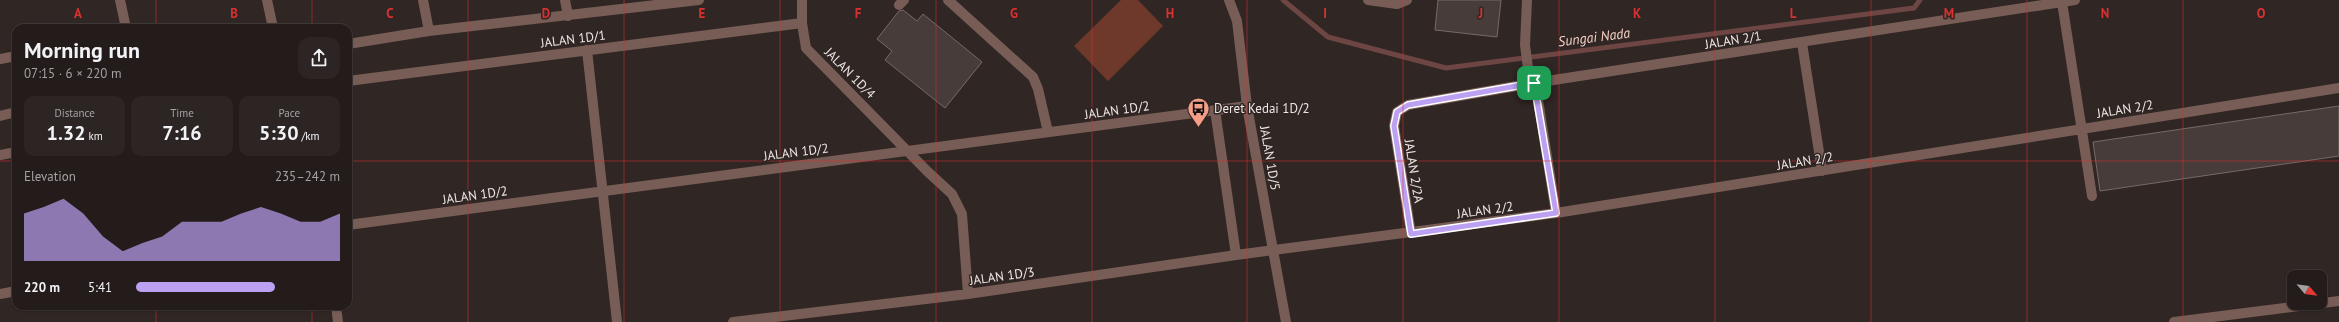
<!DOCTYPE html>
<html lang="en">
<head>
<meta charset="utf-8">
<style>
	body { margin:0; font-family:"PT Sans",sans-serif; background:#2c2524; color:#f1f3f6; height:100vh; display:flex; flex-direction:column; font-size:15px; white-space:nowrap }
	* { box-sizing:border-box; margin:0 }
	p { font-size:13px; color:#a3a1a3 }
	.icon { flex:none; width:22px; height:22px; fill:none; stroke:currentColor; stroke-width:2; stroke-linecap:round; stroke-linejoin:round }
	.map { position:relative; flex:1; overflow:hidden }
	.sheet { position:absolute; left:12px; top:24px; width:340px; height:286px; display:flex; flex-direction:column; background:#241c1b; border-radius:12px; box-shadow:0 1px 3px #0004,0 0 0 1px #413a3a }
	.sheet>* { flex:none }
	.needle { width:26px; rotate:119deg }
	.buttons { position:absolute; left:2287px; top:270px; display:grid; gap:8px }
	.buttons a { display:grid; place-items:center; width:40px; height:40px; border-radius:8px; background:#241c1b; box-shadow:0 1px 3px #0004,0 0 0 1px #413a3a; font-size:20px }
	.pin { position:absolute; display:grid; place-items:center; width:34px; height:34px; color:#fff; margin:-17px; border-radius:8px; box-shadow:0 2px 6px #0006 }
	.round { display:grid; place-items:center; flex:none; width:42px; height:42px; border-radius:12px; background:#2c2524 }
	.overview { display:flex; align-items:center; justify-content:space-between; height:68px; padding:0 12px }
	h1 { font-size:22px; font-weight:700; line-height:30px }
	.stats { display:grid; grid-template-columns:repeat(3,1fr); gap:6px; height:68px; padding:4px 12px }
	.stats div { display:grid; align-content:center; border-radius:10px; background:#2c2524; text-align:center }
	.stats b { font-size:20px; font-weight:700 }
	.stats small { font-size:11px; font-weight:400 }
	.stats p { font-size:11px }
	.chart { height:112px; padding:8px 12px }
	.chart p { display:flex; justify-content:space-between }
	.chart svg { width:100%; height:72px; margin-top:4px; fill:#bca0f2; opacity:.7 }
	ul { padding:0 12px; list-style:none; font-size:13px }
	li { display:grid; grid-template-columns:64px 48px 1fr; align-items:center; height:30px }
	li i { height:10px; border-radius:5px; background:#bca0f2 }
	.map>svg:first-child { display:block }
	.green { fill:#6e392b }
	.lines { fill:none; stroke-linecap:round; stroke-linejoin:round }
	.stream { stroke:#6d4644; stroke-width:5 }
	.building { fill:#473c39; stroke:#766a67 }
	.minor { stroke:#785d56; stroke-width:10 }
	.route-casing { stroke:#fff; stroke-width:8 }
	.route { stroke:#bca0f2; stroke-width:5 }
	.grid { fill:none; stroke:#d73231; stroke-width:1; stroke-opacity:0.55 }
	.labels { text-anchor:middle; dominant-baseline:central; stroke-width:3; stroke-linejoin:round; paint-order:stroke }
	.street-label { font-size:13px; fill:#ede6e4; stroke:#302624 }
	.poi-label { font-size:13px; fill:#ede6e4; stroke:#302624; text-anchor:start }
	.water-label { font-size:14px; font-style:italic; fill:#f6d0c5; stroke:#302624 }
	.grid-label { font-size:13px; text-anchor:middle; font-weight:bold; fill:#d73231; stroke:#302624; stroke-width:3; stroke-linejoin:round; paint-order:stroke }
</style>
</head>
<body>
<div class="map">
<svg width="2339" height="322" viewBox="0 0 2339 322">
	<rect width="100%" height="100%" fill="#302624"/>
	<path class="green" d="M1121 0H1138L1163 26 1108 81 1074 46Z"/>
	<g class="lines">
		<path class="stream" d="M1283 0 1328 37 1446 68 1914 8 1920 0"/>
	</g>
	<path class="building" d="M1438 0H1501L1497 37 1435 30Z
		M903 10 917 21 923 14 982 62 945 108 885 60 892 51 877 39 899 11Z
		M2339 106V156L2100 191 2093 142Z"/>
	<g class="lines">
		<path class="minor" d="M120 0 126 28
			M267 0 273 28
			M423 0 429 31
			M565 0 568 16
			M802 0V23L806 48 928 172 952 194 962 214 968 294
			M948 0 1033 77 1038 89 1048 132
			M1229 0 1237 21 1247 106 1286 322
			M1368 0 1397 4 1407 0
			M1527 0 1525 45 1528 68 1538 100 1556 213
			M2062 2 2092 196
			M899 5 904 0
			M1802 43 1822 171
			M348 44 429 31 699 0
			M587 50 617 322
			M0 59 16 56
			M348 81 802 23
			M1215 110 1236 255
			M0 116 16 112
			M0 155 16 152
			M348 225 1247 106
			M1411 233 1394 126 1397 112 1408 105 1534 83 2075 0
			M0 294 16 291
			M336 306 338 322
			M733 322 968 294 1236 255 1556 213 2339 88
			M2174 322 2339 301"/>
	</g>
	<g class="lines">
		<defs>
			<path id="route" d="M1534 83 1556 213 1411 234 1394 126 1397 112 1408 105Z"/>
		</defs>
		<use href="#route" class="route-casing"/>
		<use href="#route" class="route"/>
	</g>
	<path class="grid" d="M156 0V28M312 0V28M468 0V322M624 0V322M780 0V322M936 0V322M1092 0V322M1247 0V322M1403 0V322M1559 0V322M1715 0V322M1871 0V322M2027 0V322M2183 0V322M0 161H16M348 161H2339M156 306V322M312 306V322"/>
	<defs>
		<symbol id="bus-pin" viewBox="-11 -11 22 30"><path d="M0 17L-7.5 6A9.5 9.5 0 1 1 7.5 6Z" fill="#f49e88" stroke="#302624"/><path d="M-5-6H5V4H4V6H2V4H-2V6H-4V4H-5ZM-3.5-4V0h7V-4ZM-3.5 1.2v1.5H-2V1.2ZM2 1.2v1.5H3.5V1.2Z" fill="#111"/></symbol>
	</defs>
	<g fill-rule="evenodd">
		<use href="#bus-pin" x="1186" y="96" width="25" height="34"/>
	</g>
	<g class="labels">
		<g class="street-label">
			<text transform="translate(573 39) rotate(-7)">JALAN 1D/1</text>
			<text transform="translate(1733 40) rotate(-9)">JALAN 2/1</text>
			<text transform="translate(850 73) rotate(45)">JALAN 1D/4</text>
			<text transform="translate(2125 109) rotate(-9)">JALAN 2/2</text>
			<text transform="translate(1117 110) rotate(-8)">JALAN 1D/2</text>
			<text transform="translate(796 152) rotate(-7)">JALAN 1D/2</text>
			<text transform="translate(1270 158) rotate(80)">JALAN 1D/5</text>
			<text transform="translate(1805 161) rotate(-9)">JALAN 2/2</text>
			<text transform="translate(1414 171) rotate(81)">JALAN 2/2A</text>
			<text transform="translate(475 195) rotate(-8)">JALAN 1D/2</text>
			<text transform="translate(1485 210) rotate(-8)">JALAN 2/2</text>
			<text transform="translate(1002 276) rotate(-8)">JALAN 1D/3</text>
		</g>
		<g class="poi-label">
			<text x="1214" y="108">Deret Kedai 1D/2</text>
		</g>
		<g class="water-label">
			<text transform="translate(1594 37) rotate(-7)">Sungai Nada</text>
		</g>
	</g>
	<g class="grid-label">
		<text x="78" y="18">A</text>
		<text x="234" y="18">B</text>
		<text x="390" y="18">C</text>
		<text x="546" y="18">D</text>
		<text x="702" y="18">E</text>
		<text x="858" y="18">F</text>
		<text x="1014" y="18">G</text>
		<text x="1170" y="18">H</text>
		<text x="1325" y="18">I</text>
		<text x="1481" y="18">J</text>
		<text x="1637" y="18">K</text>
		<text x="1793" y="18">L</text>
		<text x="1949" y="18">M</text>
		<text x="2105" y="18">N</text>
		<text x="2261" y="18">O</text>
	</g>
</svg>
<div class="buttons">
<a><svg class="needle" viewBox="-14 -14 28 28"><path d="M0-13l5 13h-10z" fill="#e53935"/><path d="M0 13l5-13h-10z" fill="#a3a1a3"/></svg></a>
</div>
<div class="pin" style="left:1534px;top:83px;background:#1e9e55"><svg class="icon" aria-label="arrive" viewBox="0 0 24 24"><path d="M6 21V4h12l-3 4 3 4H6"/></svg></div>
<section class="sheet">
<div class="overview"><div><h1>Morning run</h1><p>07:15 · 6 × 220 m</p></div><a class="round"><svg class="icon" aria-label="share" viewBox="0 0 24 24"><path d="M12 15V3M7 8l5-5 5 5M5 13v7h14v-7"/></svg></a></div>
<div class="stats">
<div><p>Distance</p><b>1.32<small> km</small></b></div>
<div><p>Time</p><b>7:16</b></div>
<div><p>Pace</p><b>5:30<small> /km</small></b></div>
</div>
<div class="chart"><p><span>Elevation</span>235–242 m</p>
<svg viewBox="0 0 160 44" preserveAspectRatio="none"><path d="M0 44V15L10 11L20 6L30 15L40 29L50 38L60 33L70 29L80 20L90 20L100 20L110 15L120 11L130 15L140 20L150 20L160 15V44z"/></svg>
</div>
<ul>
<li><b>220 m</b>5:41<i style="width:68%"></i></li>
</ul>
</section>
</div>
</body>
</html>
